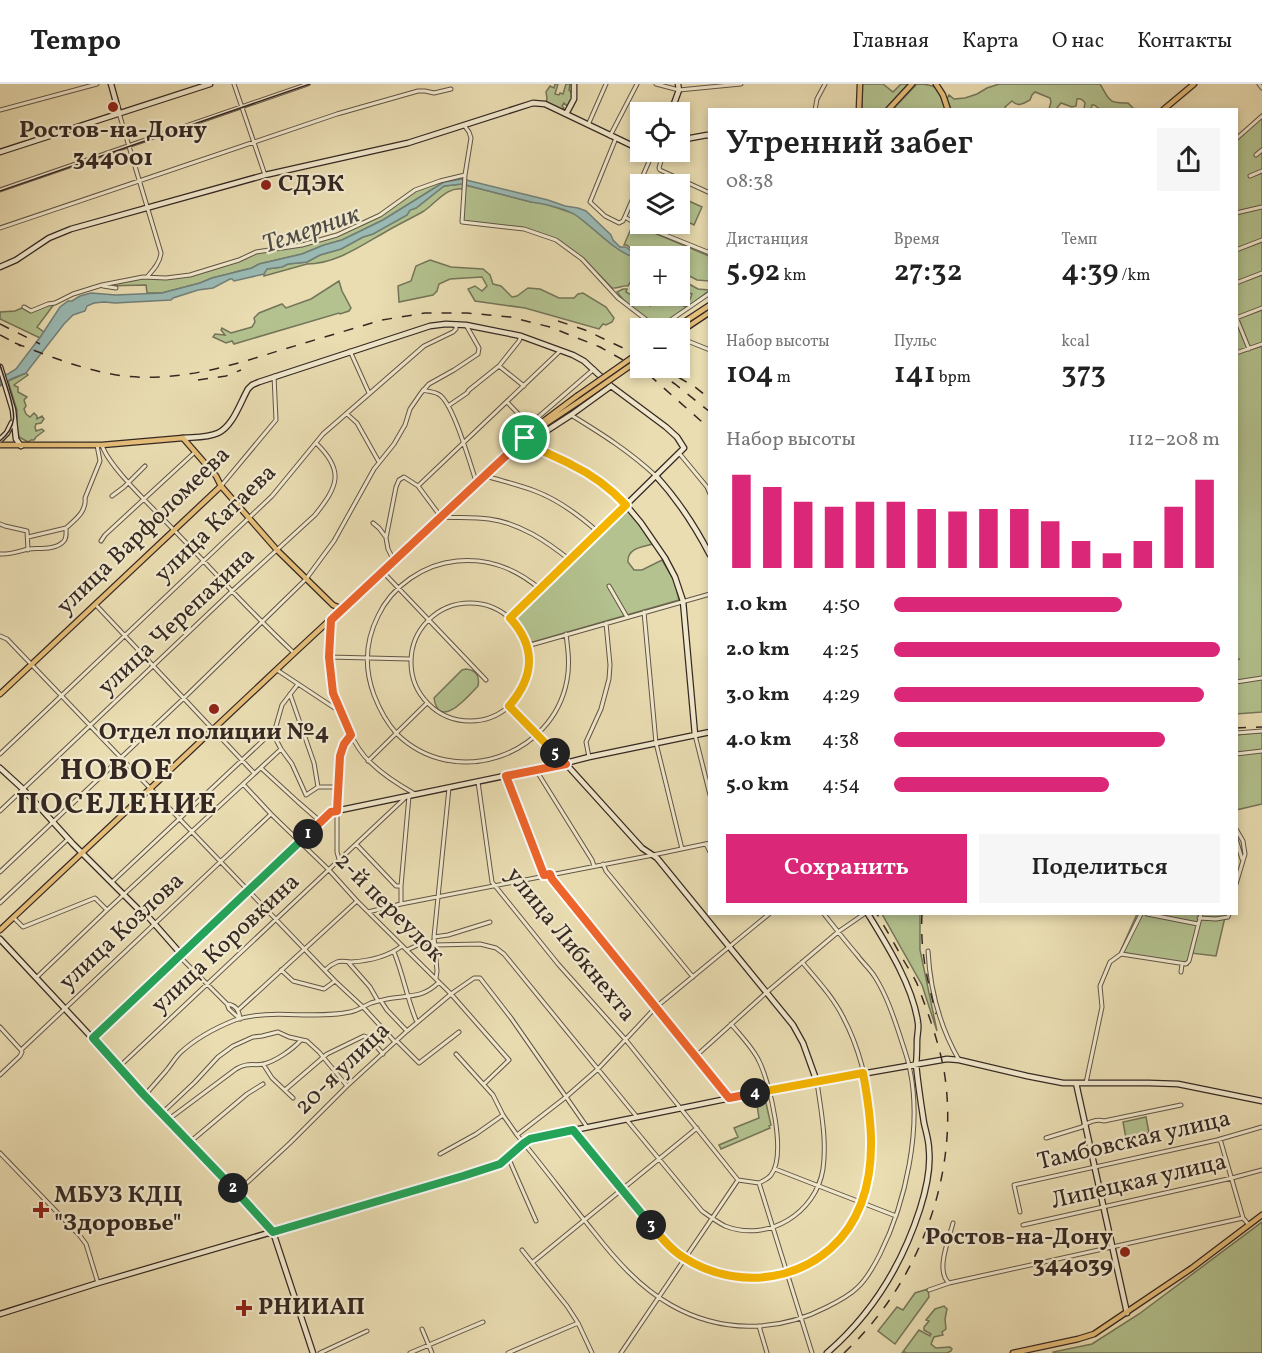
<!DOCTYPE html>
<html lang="ru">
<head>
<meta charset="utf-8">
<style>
	body { margin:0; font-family:Vollkorn,serif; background:#f6f6f6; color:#222; height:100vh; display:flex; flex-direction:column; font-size:22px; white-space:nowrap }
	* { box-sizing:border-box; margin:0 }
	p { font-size:20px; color:#767676 }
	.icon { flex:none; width:33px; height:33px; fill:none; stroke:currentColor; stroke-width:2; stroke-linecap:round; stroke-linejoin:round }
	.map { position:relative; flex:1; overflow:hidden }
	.panel { position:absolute; left:708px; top:24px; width:530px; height:807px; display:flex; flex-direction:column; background:#fff; border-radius:0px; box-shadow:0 3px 9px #0003 }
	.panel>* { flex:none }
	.controls { position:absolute; left:630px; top:18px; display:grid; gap:12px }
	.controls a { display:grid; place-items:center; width:60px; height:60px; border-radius:0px; background:#fff; box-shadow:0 3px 9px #0003; font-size:30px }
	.pin { position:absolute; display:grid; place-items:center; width:51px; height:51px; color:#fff; margin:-26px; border:3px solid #fff; border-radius:50%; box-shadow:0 2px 6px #0007 }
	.km { position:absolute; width:30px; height:30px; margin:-15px; border-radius:50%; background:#222; color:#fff; font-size:16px; line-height:30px; text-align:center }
	.round { display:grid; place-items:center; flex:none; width:63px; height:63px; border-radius:0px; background:#f6f6f6 }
	.head { display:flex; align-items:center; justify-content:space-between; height:102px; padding:0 18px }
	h1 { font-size:33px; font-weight:600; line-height:45px }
	.figures { display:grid; grid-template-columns:repeat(3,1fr); gap:9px; height:102px; padding:6px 18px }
	.figures div { display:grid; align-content:center }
	.figures b { font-size:30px; font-weight:600 }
	.figures small { font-size:16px; font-weight:400 }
	.figures p { font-size:16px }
	.chart { height:168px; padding:12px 18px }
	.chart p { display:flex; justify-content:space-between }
	.chart svg { width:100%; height:108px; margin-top:6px; stroke:#db2777; stroke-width:6 }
	.action { display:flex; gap:12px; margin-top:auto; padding:12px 18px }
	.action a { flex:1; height:69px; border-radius:0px; background:#db2777; color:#fff; font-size:24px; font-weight:600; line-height:69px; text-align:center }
	.action a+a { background:#f6f6f6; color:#222 }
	ul { padding:0 18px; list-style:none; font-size:20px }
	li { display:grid; grid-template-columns:96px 72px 1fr; align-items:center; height:45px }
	li i { height:15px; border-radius:8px; background:#db2777 }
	header { display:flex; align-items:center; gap:36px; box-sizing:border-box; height:84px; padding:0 30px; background:#fff; border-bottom:2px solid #e0e0e0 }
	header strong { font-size:28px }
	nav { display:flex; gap:33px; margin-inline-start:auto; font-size:21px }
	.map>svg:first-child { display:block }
	.green { fill:#b3c28f; stroke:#747559; stroke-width:1.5 }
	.water { fill:#9abab4; stroke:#72807a; stroke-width:1.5 }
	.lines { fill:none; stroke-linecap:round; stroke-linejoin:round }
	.street-casing { stroke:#625547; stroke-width:5 }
	.secondary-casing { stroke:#352823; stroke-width:7 }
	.primary-casing { stroke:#352823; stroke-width:7 }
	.street { stroke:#f1e9cd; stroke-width:3 }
	.secondary { stroke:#f1e9cd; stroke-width:4.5 }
	.primary { stroke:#e5be79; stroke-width:4.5 }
	.tram { stroke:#352823; stroke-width:1.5 }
	.rail { stroke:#352823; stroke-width:1.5; stroke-dasharray:10 10; stroke-linecap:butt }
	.primary-bridge-casing { stroke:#352823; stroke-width:7; stroke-linecap:butt }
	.primary-bridge { stroke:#e5be79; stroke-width:4.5 }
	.split-1-casing { stroke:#fff; stroke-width:12 }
	.split-2-casing { stroke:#fff; stroke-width:12 }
	.split-3-casing { stroke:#fff; stroke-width:12 }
	.split-4-casing { stroke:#fff; stroke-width:12 }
	.split-5-casing { stroke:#fff; stroke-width:12 }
	.split-6-casing { stroke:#fff; stroke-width:12 }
	.split-1 { stroke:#f0652b; stroke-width:8 }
	.split-2 { stroke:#22a559; stroke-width:8 }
	.split-3 { stroke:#22a559; stroke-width:8 }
	.split-4 { stroke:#f5b400; stroke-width:8 }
	.split-5 { stroke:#f0652b; stroke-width:8 }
	.split-6 { stroke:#f5b400; stroke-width:8 }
	.poi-dot { fill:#8f2418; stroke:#f1e9cd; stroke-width:2 }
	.labels { text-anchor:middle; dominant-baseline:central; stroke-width:4.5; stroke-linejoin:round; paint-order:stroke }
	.poi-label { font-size:24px; font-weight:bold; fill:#352823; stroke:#f1e9cd; text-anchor:start }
	.street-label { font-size:24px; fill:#352823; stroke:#f1e9cd }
	.water-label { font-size:26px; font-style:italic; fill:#4e4c47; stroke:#f1e9cd }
	.district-label { font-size:30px; font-weight:bold; letter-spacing:1.5px; fill:#352823; stroke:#f1e9cd }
</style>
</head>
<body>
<header>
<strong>Tempo</strong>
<nav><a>Главная</a><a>Карта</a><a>О нас</a><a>Контакты</a></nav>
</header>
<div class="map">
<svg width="1262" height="1269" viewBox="0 0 1262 1269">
	<rect width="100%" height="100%" fill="#eaddb2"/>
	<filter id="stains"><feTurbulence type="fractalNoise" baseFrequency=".00333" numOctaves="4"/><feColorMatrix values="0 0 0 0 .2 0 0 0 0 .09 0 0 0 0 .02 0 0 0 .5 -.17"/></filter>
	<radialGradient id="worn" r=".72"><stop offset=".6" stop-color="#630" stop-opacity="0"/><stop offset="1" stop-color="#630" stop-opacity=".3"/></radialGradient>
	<path class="green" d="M555 0H558L555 10 559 11 560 9 563 10 566 0H570L569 6 574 11 568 23 564 19 562 22 564 24 562 25 546 19 547 14 546 8 550 2 554 4Z
		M862 0H883L893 8 901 0H908L885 25 862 26Z
		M917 0C940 0 938 6 945 25L896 26 895 23Z
		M999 0H1100C1110 16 1107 19 1128 19L1134 25H1100L1094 21H1092L1091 25H1084L1085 19C1083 16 1081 14 1077 15L1076 22 1072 23 1061 19 1056 25H1049L1051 18 1050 14 1035 8 1032 11 1030 16C1023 20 1018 23 1012 17L1005 23 1006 25H951L947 15 949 11 954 15 965 14 977 10 987 4Z
		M1262 30V628L1236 630V576L1240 575H1236V53Z
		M465 91V95L453 96 444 98 383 136 342 156 324 161 302 170 259 180 252 184 239 187 229 190 212 194 200 199 162 209H147L146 201 104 202 144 193H182L219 183 256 168 302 161 337 151 372 136 416 106Z
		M462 100 463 101V105C447 102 436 119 424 127 412 134 399 140 387 147 362 161 336 180 307 180L264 192V188L267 185 282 183 288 180 307 178 320 171 341 165 363 153 373 150 407 131 410 126 416 124 444 102Z
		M465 101 531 118 543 119 575 130 604 154 640 175V185H639L628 202C622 201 618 205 612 204L586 177 556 155 525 144 464 137 463 134Z
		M680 113 702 123 694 141 680 134Z
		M633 140 709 172V197L697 196 680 187V172H650L639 165 632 166 627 161H624Z
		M430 176 451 183 483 185 490 191 493 200 501 202 512 213 517 212 528 204 540 205 559 214H574L578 210 583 209 606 223 614 234 612 238 606 241 603 240 599 245 525 224 475 217 468 205 475 202 482 207 487 202 482 193 450 195 439 200 437 207 433 211 399 218 398 202 411 197 416 182Z
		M680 195 698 205 710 206C693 219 676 234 657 242L626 219 617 208 623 205H627L626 208 650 222 653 216 650 215 652 212 687 223 692 210 680 205Z
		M339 197 342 207 351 224 349 227 340 230 339 229 234 260 232 257 226 259 213 253 215 250 225 251 221 246 222 244 231 249 252 243 255 238 254 234 259 229 282 220 286 224 311 215Z
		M55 219 37 243 44 248 40 254 0 235V228L15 227 24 223 28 226Z
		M26 289 28 291 14 301 15 302 18 303V308L27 313 24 316 26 322 24 325 26 330 30 333 34 329 37 332V335L42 332 44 335 41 339 36 340 35 343 36 347 42 345 44 347 36 353 34 356H31L28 358 19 353 17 342V326L8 297Z
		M626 424 640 440 653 460C642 463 627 464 628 478L634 486H642L662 476 674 496 679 516 533 558 527 557 514 538 515 533Z
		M466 585C476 586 480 592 478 602 469 611 439 648 434 614L462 586Z
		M1262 648V720L1236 726V651Z
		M882 830H920V866L937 947 922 901Z
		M1137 830H1228V832L1225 833 1216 872 1191 869 1188 881 1120 868Z
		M766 1019 771 1041 769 1042 770 1044 721 1065 719 1061 738 1053 734 1044 759 1034 757 1021Z
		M1146 1033 1149 1049 1126 1054 1123 1038Z
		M1262 1138V1269H1053V1268L1092 1260 1139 1230Z
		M928 1205 929 1213 895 1260 878 1247 897 1223 903 1226 915 1209Z
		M944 1222 947 1225 945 1235 946 1245 942 1248 943 1251 934 1253 931 1260 936 1264 950 1263 952 1265 951 1267 947 1269H906L905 1268V1269H902L919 1246 930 1252 931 1250 924 1246V1243L929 1237 926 1236 935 1225Z"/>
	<path class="water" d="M462 95 548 116 565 122 578 124 586 127 611 151 613 156 620 163H626L631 167H638L646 172H640V175C617 171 596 145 577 132 566 124 544 120 531 118L462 100 444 102 416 124 410 126 407 131 373 150 363 153 341 165 320 171 307 178 288 180 282 183 267 185 264 190 234 197 232 195H230L213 204 198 206 173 214 171 216 115 219 104 218 94 219 87 222 85 227 73 231 64 240 26 289 11 295 0 302V292L8 290 16 285 41 252 60 223 68 217H72L80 212 91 209 116 211 162 209 200 199 212 194 252 184 259 180 302 170 324 161 342 156 383 136 444 98Z"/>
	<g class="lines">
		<defs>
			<path id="street" d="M234 0 265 91
				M656 0 679 6 741 0
				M1259 0 1262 4
				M0 26 97 0
				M815 26 817 15 825 0
				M119 29 161 169C160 179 153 186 147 193
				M464 41 469 48 471 54 465 91 462 138 524 145 556 156 582 175 618 214 657 244
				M588 41 606 0
				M610 52 637 0
				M616 54 590 118 605 132 619 139 623 137 651 73
				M1236 55 1262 32
				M643 68 661 77 659 84 660 86 710 109
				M1256 71 1262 66
				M1250 92 1262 87
				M0 106 308 0
				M1236 129 1262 123
				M625 133 633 138 710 169
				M0 144 337 30 418 7H425L434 9 451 5
				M1236 166 1262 156
				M1236 199 1262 189
				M103 202 116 204
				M24 223 31 227 48 220 55 219 73 210 102 201 143 193 166 194 190 191 239 176 256 168 302 161 337 151 380 131 415 106 440 97 465 91
				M1236 233 1249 265
				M1236 234 1262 224
				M659 244 710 209
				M680 254 710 266
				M350 267 369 309
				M1236 269 1262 260
				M499 282 524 302
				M423 306C428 308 436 307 441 312 455 325 470 380 477 400
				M507 318 529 341 594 285
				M448 322 467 309 469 306 499 282 519 257 521 252
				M347 330 357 339 379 378
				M571 331C602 350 629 367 656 392
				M102 361C108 382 153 424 170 442 211 484 250 528 293 568
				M679 369 707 403 710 410
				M486 392C502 397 519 401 535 407 559 416 580 432 598 448
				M221 402 276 336 274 292
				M418 402 560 267
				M112 412 124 403 145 382
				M373 439 379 444 385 452
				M0 440 5 442 27 447 28 466
				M28 453 66 444
				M101 457 105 451 195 368
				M0 470C10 471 19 467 29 465 39 464 55 466 63 458 67 455 66 449 66 444 75 436 87 427 85 414L100 377 97 361
				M394 477 388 465 386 454 396 403 399 396 404 393 418 402 441 433C457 434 474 433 489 435 520 439 546 457 570 476
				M383 488 486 596
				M609 502 627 533
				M540 505C515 484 489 474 457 477 424 480 392 502 378 532 365 558 364 584 374 611 379 624 387 639 397 650 454 706 553 673 567 596 570 580 568 566 566 550
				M411 578a59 59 0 1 1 118 0a59 59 0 1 1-118 0Z
				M95 520 254 689
				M644 528 656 659 682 765
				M510 534 626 421
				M331 536C328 560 327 586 333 610 336 621 342 633 347 644 353 656 360 669 370 678 383 691 399 701 415 710
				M0 552 7 555 31 580 335 897 363 923 395 958
				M527 562 710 510
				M329 573 410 575
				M277 586 339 627
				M1236 598 1262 594
				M298 600 282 621 276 642 272 648 281 665 292 680 306 711 318 703H340
				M290 610 314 679 318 703
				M509 622 565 678
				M1236 649 1262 647
				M695 651 710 711
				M0 670 272 412 323 350 424 262 453 248 456 245V240
				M1236 670 1262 667
				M589 673 586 658 601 625 609 595 610 581 606 539
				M368 677 427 619
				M261 684 298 718 321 738
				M536 686 592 776 594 782
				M506 692 544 791
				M478 698 492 798 558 880 625 955 738 1096 759 1099C763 1097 768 1095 771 1091 787 1071 770 999 759 977 753 964 741 952 731 940
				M243 700 271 730 329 786 357 817 451 910 509 976 484 1000
				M0 727 232 507 315 431C338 402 345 387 316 359
				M1236 745 1243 757 1245 770 1236 800
				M1236 755 1242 775
				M356 760 396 802H401
				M706 760 710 768
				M339 775 337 768V727L340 672 344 660 351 651
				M603 780 606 787 693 893
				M0 788 184 614 306 495 334 457 374 385 394 360 405 341 410 325 421 309 429 300 454 286 478 270 479 264 466 241
				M550 790 552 795 730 1014
				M112 798 272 648
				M0 819 68 755
				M401 820V802L409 712
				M368 828 401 820 653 771 710 759
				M1147 830 1198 840
				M13 833 23 843 95 814 107 826
				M1199 834 1216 835 1228 833 1229 830
				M434 853 448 851 490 838
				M434 861 480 860 496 864 504 870 637 1033
				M407 866 420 860 434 857
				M928 867C930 904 940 943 959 976
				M394 868C403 890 407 914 416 936
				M1121 870 1186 880 1189 877 1201 830
				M179 872 227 920 229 925 240 935
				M348 878 370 903 378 917
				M281 886 293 897 324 905 335 897
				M325 886C328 883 332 880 337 878 342 876 346 878 351 878 369 877 387 873 402 862
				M1181 888 1182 880
				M37 893 107 826 281 665
				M436 894 437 887 434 853 449 704
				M381 917 387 926 407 947
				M227 920C236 921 239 926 240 935
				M238 926 357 817
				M0 943 21 966
				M93 954 181 870
				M397 957 419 979 459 948
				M456 970 493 1011 503 1031 517 1051C543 1082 567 1115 593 1147 615 1175 639 1203 671 1221 720 1249 777 1249 827 1223 837 1218 849 1212 857 1204 867 1195 874 1182 880 1170 906 1118 922 1044 910 986 908 975 904 965 901 955 894 934 887 912 875 893 870 885 863 879 858 872 846 858 835 844 824 830
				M696 972 767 908 838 848 864 830
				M263 980 272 994 293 1014
				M120 982 405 714
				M0 991 20 972 22 968 21 966 271 730
				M1086 999 1102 923 1100 902 1110 878 1121 870 1141 830
				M285 1006 327 970 364 952 369 954 383 970
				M145 1011C152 1003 159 995 166 987 171 981 175 974 180 969 196 954 215 944 235 936 270 924 314 936 350 928 357 927 364 922 371 919 378 917 386 915 393 914 413 911 424 913 439 898
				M162 1029 195 998 218 973 233 962 253 953 262 952 278 948 289 953 307 957 319 968 347 1002
				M169 1035 236 985C248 978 253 982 264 980 276 977 293 965 301 956
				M626 1035 702 1127C709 1132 717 1138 725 1142 768 1159 816 1129 823 1085 827 1056 821 1027 817 998
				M573 1046C595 1073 617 1100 639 1127 652 1143 665 1162 683 1173 714 1192 758 1202 792 1188 817 1177 841 1160 854 1136 884 1079 872 988 843 933 833 913 817 896 802 878
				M517 1051 566 1013 598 985 656 923 769 830
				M1046 1054 1082 1043C1087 1038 1097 1035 1104 1037L1181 1021
				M1220 1055 1243 1134 1249 1141
				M190 1058 247 1010 263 1000
				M0 1069 80 1152 86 1160 98 1199
				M440 1070 476 1050 503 1031
				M508 1073 536 1137
				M775 1085 896 1132
				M759 1099 812 1269
				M237 1108 290 1059 347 1002 407 947 451 910 474 894H480L511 934 587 1043
				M1020 1128 1014 1101 1217 1056 1262 1043
				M1023 1141 1232 1094 1262 1086
				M522 1166 567 1222 578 1239 592 1269
				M533 1178 697 1044
				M949 1199 1243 1134
				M929 1206 949 1199C935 1187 949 1155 953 1139
				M759 1242 767 1269
				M422 1245 432 1269
				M320 1269 367 1247
				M410 1269 483 1238
				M508 1269 578 1239
				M621 1269 738 1096"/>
			<path id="secondary" d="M111 0 119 29
				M671 28 679 6 678 0
				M566 30 574 15V0
				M680 56 707 51 710 52
				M0 68 210 0
				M0 183 16 176 49 154 71 145 265 91 408 59 533 19 545 20 633 62H640
				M0 283 13 326 16 355 21 362
				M530 351 531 354 537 353 571 331 611 302
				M183 354C194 353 207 354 218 349 233 342 240 319 248 305L252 301 259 298 430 242 446 240 466 241 521 252 573 271 584 277 611 302 666 343 677 353 684 364 626 421
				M525 354 540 366 574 382 608 404 626 421 641 439 665 474 675 493 683 517 695 651
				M0 356 7 349 12 339
				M656 392C678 416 695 442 710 471
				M566 680 642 764 657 774 793 941 803 959 817 998
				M0 684 23 705 73 760 138 825 144 828 181 870 331 728 562 680 589 673 710 648
				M0 855 273 1148 313 1269
				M1076 999 1127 1229
				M0 1230 98 1199 463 1092 500 1080 523 1059 535 1054 770 1006 947 975 959 976 1027 992 1063 999H1149L1178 1000 1262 1017
				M827 1269C872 1230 902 1181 920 1125 926 1106 931 1086 929 1066 929 1057 926 1048 924 1039 921 1020 918 1000 916 980 917 972 917 965 917 957 917 951 919 945 918 939 913 902 887 861 868 830"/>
			<path id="primary" d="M936 0 943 11 948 26
				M859 26 860 0
				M888 26 912 0
				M1163 26 1194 0
				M675 244 710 221
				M680 248 710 228
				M541 343 580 317
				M0 361H102L183 354 216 392 221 402 277 466 333 521 340 524 345 523
				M0 610 221 402
				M0 846 291 572 545 336 577 312
				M1013 1269 1078 1255 1094 1250 1192 1184 1262 1131"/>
		</defs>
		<use href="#street" class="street-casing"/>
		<use href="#secondary" class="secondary-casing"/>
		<use href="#primary" class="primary-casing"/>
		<use href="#street" class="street"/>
		<use href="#secondary" class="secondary"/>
		<use href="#primary" class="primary"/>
		<path class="tram" d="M0 107 310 0
			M0 281C3 290 6 299 9 309 15 329 18 342 0 357"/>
		<path class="rail" d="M558 237 585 246 640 272
			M0 240 40 260
			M0 251 21 262
			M15 259C51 273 86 287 124 292 178 298 231 282 281 266 315 256 348 246 382 236L425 229H467L510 233 550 243 600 263 648 290 710 345
			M655 287 675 300 710 328
			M678 293 695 303 710 315
			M198 296 226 292 241 286
			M1236 644 1262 643
			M922 830C920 866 927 895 936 930
			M844 1269C918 1200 959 1093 945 993 941 965 929 931 919 905 916 895 909 886 904 877 895 861 886 845 877 830"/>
		<defs>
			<path id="primary-bridge" d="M577 312 640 268
				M580 317 640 275"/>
		</defs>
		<use href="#primary-bridge" class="primary-bridge-casing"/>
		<use href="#primary-bridge" class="primary-bridge"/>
	</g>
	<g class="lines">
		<defs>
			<path id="split-1" d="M308 750 331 728 337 727 340 672 344 660 351 651 333 609 329 573 331 536 525 354"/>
			<path id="split-2" d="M233 1104 144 1011 93 954 308 750"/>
			<path id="split-3" d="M233 1104 273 1148 463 1092 500 1080 524 1059 530 1055 573 1046 651 1141"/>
			<path id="split-4" d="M651 1141C660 1152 670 1165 683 1173 746 1214 833 1193 861 1120 877 1078 871 1032 863 989L755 1009"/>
			<path id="split-5" d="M555 669 566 680 506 692 544 791 550 790 552 795 729 1014 755 1009"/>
			<path id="split-6" d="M525 354 530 351 531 354H534L530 359C543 369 558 373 572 381 593 391 611 405 626 421L510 534C537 564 534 593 509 622L555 669"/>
		</defs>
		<use href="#split-1" class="split-1-casing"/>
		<use href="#split-2" class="split-2-casing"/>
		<use href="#split-3" class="split-3-casing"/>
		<use href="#split-4" class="split-4-casing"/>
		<use href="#split-5" class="split-5-casing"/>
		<use href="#split-6" class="split-6-casing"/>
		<use href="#split-1" class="split-1"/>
		<use href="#split-2" class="split-2"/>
		<use href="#split-3" class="split-3"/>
		<use href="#split-4" class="split-4"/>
		<use href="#split-5" class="split-5"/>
		<use href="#split-6" class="split-6"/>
	</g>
	<g class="poi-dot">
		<circle cx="113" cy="23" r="6"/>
		<circle cx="266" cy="101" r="6"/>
		<circle cx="214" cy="625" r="6"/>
		<path d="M38 1117h6v6h6v6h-6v6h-6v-6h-6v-6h6z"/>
		<circle cx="1125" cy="1168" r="6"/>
		<path d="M241 1215h6v6h6v6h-6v6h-6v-6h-6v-6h6z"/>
	</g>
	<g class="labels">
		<g class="poi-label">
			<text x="113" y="47" text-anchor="middle">Ростов-на-Дону<tspan x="113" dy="28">344001</tspan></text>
			<text x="278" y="101">СДЭК</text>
			<text x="214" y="649" text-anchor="middle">Отдел полиции №4</text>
			<text x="54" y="1112">МБУЗ КДЦ<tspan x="54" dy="28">"Здоровье"</tspan></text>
			<text x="1113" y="1154" text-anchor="end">Ростов-на-Дону<tspan x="1113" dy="28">344039</tspan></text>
			<text x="258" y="1224">РНИИАП</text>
		</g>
		<g class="street-label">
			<text transform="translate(216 440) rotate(-44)">улица Катаева</text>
			<text transform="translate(144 447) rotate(-44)">улица Варфоломеева</text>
			<text transform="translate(177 538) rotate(-43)">улица Черепахина</text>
			<text transform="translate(389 824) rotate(45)">2-й переулок</text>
			<text transform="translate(122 848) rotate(-43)">улица Козлова</text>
			<text transform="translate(226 860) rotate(-43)">улица Коровкина</text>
			<text transform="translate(570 861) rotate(51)">улица Либкнехта</text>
			<text transform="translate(343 985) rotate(-44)">20-я улица</text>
			<text transform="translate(1134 1057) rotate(-13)">Тамбовская улица</text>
			<text transform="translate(1139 1098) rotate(-13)">Липецкая улица</text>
		</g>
		<g class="water-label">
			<text transform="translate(311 146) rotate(-19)">Темерник</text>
		</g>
		<g class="district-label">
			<text x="117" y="687">НОВОЕ<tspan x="117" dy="34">ПОСЕЛЕНИЕ</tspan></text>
		</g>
	</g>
	<rect width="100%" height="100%" filter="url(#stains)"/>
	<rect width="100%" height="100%" fill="url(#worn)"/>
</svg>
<div class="controls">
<a><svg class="icon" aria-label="locate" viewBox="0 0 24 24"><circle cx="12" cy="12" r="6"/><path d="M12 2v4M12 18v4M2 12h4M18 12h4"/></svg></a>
<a><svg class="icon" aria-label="layers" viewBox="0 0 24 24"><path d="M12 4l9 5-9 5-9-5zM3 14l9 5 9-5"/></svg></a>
<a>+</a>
<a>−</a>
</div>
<div class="pin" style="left:525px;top:354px;background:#1e9e55"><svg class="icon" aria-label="arrive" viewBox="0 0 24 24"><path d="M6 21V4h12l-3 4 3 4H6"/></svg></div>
<b class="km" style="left:308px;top:750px">1</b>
<b class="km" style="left:233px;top:1104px">2</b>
<b class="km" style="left:651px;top:1141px">3</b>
<b class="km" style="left:755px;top:1009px">4</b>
<b class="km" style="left:555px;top:669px">5</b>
<section class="panel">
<div class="head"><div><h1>Утренний забег</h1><p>08:38</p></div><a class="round"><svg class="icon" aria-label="share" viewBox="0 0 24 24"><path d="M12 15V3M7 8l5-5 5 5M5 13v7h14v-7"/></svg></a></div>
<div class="figures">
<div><p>Дистанция</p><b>5.92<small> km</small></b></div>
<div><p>Время</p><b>27:32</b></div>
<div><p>Темп</p><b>4:39<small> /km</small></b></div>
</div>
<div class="figures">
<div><p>Набор высоты</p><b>104<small> m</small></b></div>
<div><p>Пульс</p><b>141<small> bpm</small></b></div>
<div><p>kcal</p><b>373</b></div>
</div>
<div class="chart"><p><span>Набор высоты</span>112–208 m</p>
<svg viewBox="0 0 160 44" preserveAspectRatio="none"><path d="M5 44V6M15 44V11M25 44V17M35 44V19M45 44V17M55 44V17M65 44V20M75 44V21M85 44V20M95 44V20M105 44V25M115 44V33M125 44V38M135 44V33M145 44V19M155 44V8"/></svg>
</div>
<ul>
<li><b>1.0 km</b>4:50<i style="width:70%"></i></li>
<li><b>2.0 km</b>4:25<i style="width:100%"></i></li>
<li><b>3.0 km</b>4:29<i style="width:95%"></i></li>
<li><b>4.0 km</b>4:38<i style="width:83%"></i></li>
<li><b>5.0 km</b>4:54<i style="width:66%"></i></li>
</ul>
<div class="action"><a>Сохранить</a><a>Поделиться</a></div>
</section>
</div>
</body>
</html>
